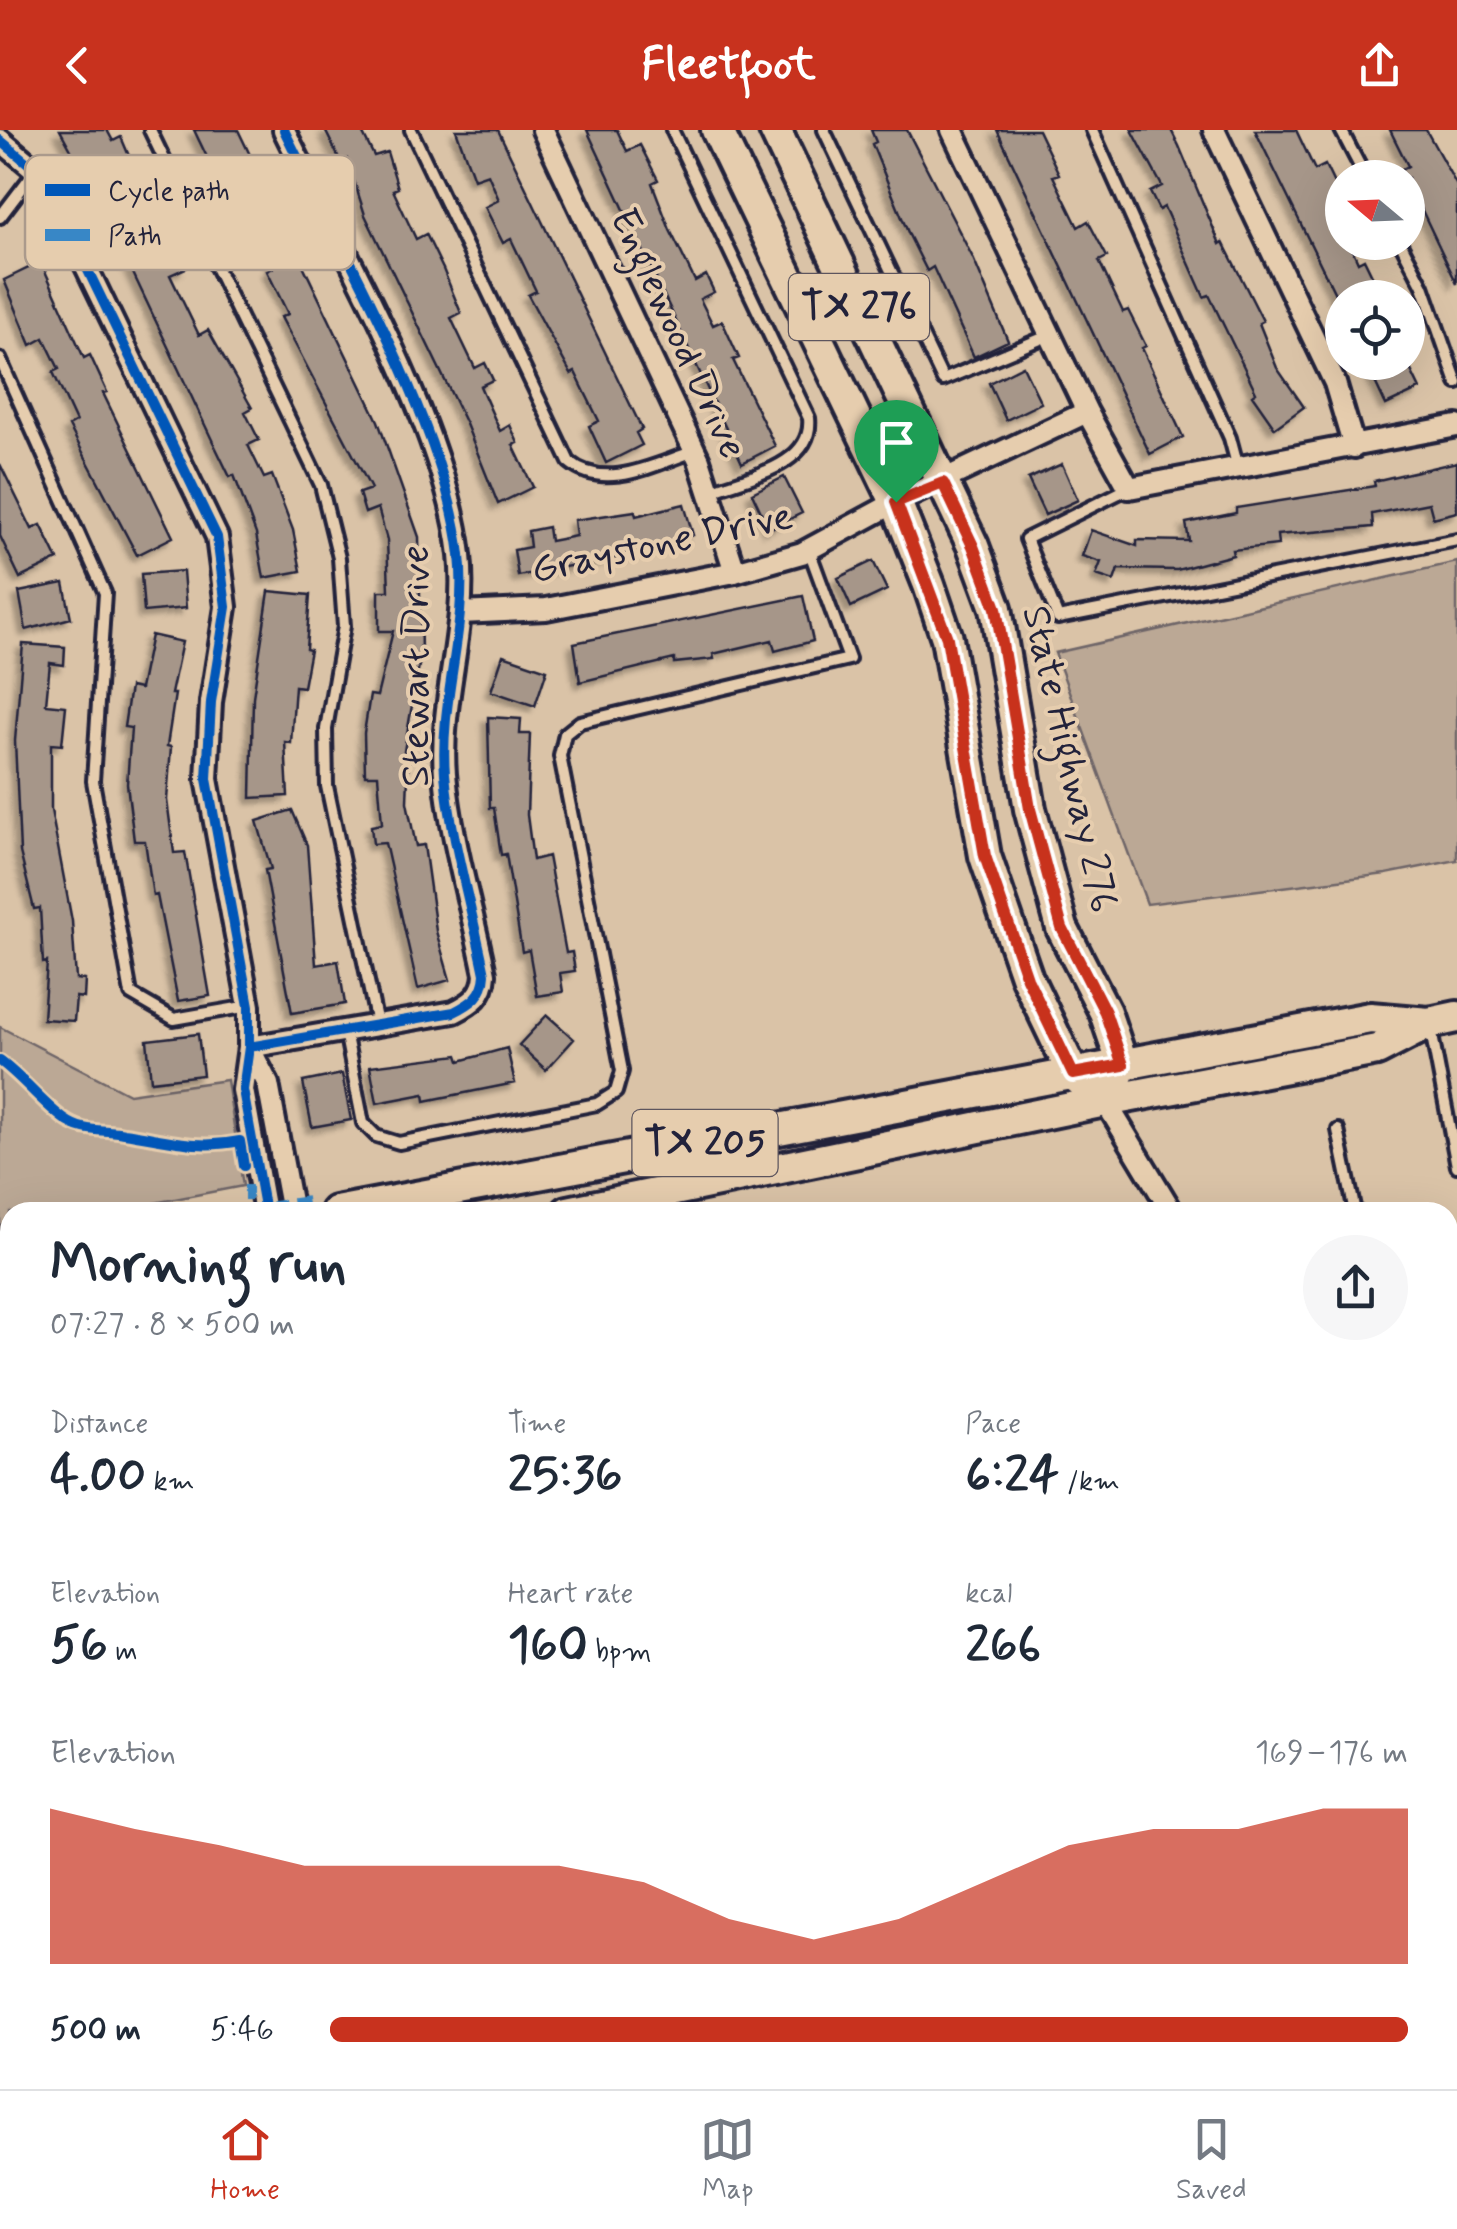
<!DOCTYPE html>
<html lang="en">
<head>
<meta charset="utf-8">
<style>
	body { margin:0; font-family:Mynerve,sans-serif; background:#f6f6f7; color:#1f2937; height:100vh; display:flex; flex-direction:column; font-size:38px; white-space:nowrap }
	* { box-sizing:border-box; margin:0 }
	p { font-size:32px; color:#747a83 }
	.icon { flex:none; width:55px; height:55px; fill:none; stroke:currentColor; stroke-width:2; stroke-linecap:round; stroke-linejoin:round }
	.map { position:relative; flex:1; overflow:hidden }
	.sheet { position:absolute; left:0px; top:1072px; width:1458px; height:888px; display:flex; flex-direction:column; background:#fff; border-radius:30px 30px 0 0; box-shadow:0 10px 40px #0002 }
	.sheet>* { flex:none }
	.needle { width:65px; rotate:289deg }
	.buttons { position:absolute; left:1325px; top:30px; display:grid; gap:20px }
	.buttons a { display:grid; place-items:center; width:100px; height:100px; border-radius:50%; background:#fff; box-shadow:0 10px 40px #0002; font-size:50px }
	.pin { position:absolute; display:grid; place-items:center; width:85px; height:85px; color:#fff; margin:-102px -42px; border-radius:50% 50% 50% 0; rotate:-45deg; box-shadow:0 0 10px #0007 }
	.pin .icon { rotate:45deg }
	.round { display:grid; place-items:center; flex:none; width:105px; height:105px; border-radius:52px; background:#f6f6f7 }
	.overview { display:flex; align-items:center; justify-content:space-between; height:170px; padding:0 50px }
	h1 { font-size:55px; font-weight:700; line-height:75px }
	.stats { display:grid; grid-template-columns:repeat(3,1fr); gap:15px; height:170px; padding:10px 50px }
	.stats div { display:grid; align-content:center }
	.stats b { font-size:50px; font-weight:700 }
	.stats small { font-size:28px; font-weight:400 }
	.stats p { font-size:28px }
	.chart { height:280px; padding:20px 50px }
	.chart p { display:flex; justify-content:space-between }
	.chart svg { width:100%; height:180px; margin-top:10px; fill:#c8321e; opacity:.7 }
	ul { padding:0 50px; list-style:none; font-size:32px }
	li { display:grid; grid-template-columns:160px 120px 1fr; align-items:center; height:75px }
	li i { height:25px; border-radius:12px; background:#c8321e }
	header { display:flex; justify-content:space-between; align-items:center; height:130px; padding:0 50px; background:#c8321e; color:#fff; font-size:45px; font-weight:700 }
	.menu { display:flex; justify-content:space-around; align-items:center; height:140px; border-top:2px solid #e0e1e3; background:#fff; font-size:28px; color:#747a83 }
	.menu a { display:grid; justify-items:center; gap:5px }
	.menu .current { color:#c8321e }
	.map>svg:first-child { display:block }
	.green { fill:#bba895; stroke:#6e6568; stroke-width:2.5 }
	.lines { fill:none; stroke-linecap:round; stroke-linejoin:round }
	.stream { stroke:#665d63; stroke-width:5 }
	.building { fill:#a69689; stroke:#22223b; stroke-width:2.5; filter:url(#shadow) }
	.lane-casing { stroke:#22223b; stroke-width:18 }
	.street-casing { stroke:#22223b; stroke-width:28 }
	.primary-casing { stroke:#22223b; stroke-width:38 }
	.lane { stroke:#e6cdae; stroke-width:10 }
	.street { stroke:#e6cdae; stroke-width:20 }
	.primary { stroke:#e6cdae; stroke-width:30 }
	.quiet { stroke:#3887c6; stroke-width:8; stroke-dasharray:15 8; stroke-linecap:butt }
	.cycleway-casing { stroke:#e6cdae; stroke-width:16 }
	.cycleway { stroke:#0057b8; stroke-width:10 }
	.route-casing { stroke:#fff; stroke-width:20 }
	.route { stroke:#c8321e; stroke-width:12 }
	.labels { text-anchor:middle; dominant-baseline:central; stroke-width:8; stroke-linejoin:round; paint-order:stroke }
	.shield { fill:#e6cdae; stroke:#5d555e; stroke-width:2.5 }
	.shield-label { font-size:38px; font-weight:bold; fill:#22223b }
	.street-label { font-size:40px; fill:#22223b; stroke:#e6cdae }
	.key { fill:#e6cdae; stroke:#ab9a8c; stroke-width:2.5 }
	.key-label { font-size:28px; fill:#22223b }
</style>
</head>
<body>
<header><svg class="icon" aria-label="back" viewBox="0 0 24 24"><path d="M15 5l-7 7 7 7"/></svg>Fleetfoot<svg class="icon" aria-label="share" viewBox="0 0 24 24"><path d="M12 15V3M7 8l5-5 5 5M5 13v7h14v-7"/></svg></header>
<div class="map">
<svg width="1457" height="1959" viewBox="0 0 1457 1959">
	<defs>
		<filter id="shadow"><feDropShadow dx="-5.5" dy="5.5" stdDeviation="2.5" flood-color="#0004"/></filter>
	</defs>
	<rect width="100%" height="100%" fill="#dac3a7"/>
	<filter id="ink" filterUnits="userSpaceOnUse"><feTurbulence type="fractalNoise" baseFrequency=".01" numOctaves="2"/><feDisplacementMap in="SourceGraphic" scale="20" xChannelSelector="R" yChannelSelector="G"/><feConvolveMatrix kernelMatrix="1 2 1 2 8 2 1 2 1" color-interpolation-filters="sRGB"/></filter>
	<g filter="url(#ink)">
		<path class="green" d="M1457 432V730L1386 744 1147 774 1055 523Z
			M0 897 129 964 227 950 243 1056 107 1082H10V1101L0 1103Z
			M10 1631V1950H1134L1122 1959H0V1805L9 1804 0 1775V1634Z"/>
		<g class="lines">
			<path class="stream" d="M0 1290 10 1300
				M0 1886 10 1884
				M801 1950 808 1959
				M57 1959 63 1950"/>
		</g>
		<path class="building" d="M60 0H107L113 11 121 7 149 73 138 78 154 109 168 102 186 138 170 145 199 205 208 200 252 278 245 282 259 310 248 315 264 348 272 345 293 400 301 441 264 448 256 404 234 345 230 347 213 312 124 124 127 122Z
			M194 0H238L378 291 419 407 421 524 404 621H409L407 672 416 716 424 715 436 801 450 850 418 859 385 713 373 714 371 696 382 694 378 645H365L364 603 370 565 377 566 393 501H379V461H389L387 410 378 378 365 383 359 363 371 359 281 187 288 184 267 141 273 138 259 112 248 118 229 74 240 69 228 45 218 50Z
			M325 0H361L374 26 387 22 398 58 393 60 416 109 426 104 443 139 461 183 451 188 475 238 485 233 493 250 480 256 500 301 510 295 518 313 513 315 533 357 498 374 466 294 365 85 347 29 341 32Z
			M456 0H498L642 299 636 303 642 315 606 333 589 296 599 291 575 242 571 244 528 165 536 161 511 109 503 113 485 77 499 70 488 44 474 49Z
			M587 0H617L627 21 640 15 658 50 652 53 670 100 695 151 706 145 714 162 700 169 713 195 722 191 739 228 733 230 775 316 742 333Z
			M871 0H907L973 128 1008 211 974 227 933 137 927 141 909 105 872 14 876 12Z
			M997 0H1038L1059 44 1053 46 1078 97 1088 91 1107 127 1099 131 1123 182 1128 180 1146 216 1142 218 1183 307 1150 324Z
			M1132 0H1171L1179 16 1220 114 1223 112 1263 191 1259 193 1277 238 1304 277 1275 298 1252 265 1256 262 1209 165 1204 167 1164 77 1159 80 1150 62 1162 56Z
			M1255 0H1296L1315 40 1325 35 1342 70 1332 76 1342 100V112H1349L1358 132 1364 129 1383 168H1337Z
			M1390 0H1426L1457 56V154L1419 74 1416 76 1408 61V48H1387L1408 36Z
			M41 132 84 228 90 225 107 262 103 263 173 407 137 425 69 296 76 292 53 242 59 239 44 208 31 215 4 150Z
			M1382 232H1407L1420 259 1386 275 1369 239Z
			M1023 236 1041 273 1006 290 989 253Z
			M1457 332V382L1433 388 1429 373 1372 384 1373 397 1277 405 1278 415 1232 420 1233 425 1177 440 1118 439 1114 451 1096 445 1101 432 1082 426 1091 400 1137 416V410L1189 411 1186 393 1236 383V378L1375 356 1374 351Z
			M0 334 32 399 41 395 58 430 20 448 0 406Z
			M1062 334 1078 370 1045 385 1028 349Z
			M784 347 802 383 769 399 752 363Z
			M684 374 693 405 642 418V422L518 446 514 420 530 417 528 401 548 397 550 411 576 406 574 390 635 381 636 386Z
			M873 431 887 460 851 477 838 448Z
			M183 441 186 478 144 482 141 444Z
			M64 453 71 488 26 500 19 462Z
			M269 461 310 465 306 519 310 520 303 557 295 556 291 613 285 612 288 666 251 668 253 567Z
			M803 466 813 511 775 521 772 510 713 524 714 529 674 533V529L580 552 574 513Z
			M151 505 182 512 171 564H175L167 616 171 617 167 670 174 723 185 722 210 866 178 871 157 765 153 766 145 711H134L127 654 131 598 124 597 130 557 140 559Z
			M23 514 65 517 64 535 50 533 46 574 66 576 62 615 51 614V680L72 791 76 849 85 850 84 868 76 867 74 891 43 889 47 832 43 833 40 778 34 779 20 722 15 611Z
			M503 525 547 540 535 576 491 561Z
			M488 587 521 589 520 604H530L527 685 533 730 548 726 566 823 572 822 575 841 560 843 563 862 537 866 529 820 522 822 506 724 501 725 494 678H490Z
			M292 680 307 715 316 835 338 831 345 874 292 883 265 740 271 739 257 691Z
			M547 885 574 909 546 940 519 915Z
			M198 904 203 945 151 951 147 910Z
			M507 918 515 953 425 971 424 964 377 973 370 936 458 925 460 931Z
			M342 944 351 990 312 997 303 952Z"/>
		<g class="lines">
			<defs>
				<path id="lane" d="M150 0 321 355 339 428 344 496 326 599 327 656 377 894
					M411 0 569 332C605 362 655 334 695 321
					M672 0 809 288C814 336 746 347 711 361
					M824 0 943 250 1050 205
					M1092 0 1230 308 1238 338
					M1341 0 1366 48
					M0 87 35 41
					M1400 112 1423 156 1457 253
					M0 229 105 463 93 651 131 864 174 889 249 876
					M1129 358 1026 409 1058 488 1457 410
					M1430 895 1457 1036
					M345 901 363 993 376 1006 399 1013 597 974 616 962 622 941 560 626 565 604 580 592 849 529 809 420
					M1338 1000 1355 1082
					M1448 1240 1457 1247
					M0 1368 10 1376
					M1448 1883 1457 1877
					M1448 1925 1457 1946
					M1316 1959 1334 1950"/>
				<path id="street" d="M543 0 699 330 735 442
					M952 0 1087 282 1129 358 1457 296
					M1214 0 1335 253 1354 317
					M0 10 36 40 49 60 217 407 226 477 211 572 207 649 249 876V917L243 960 265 1082
					M460 483 546 479 735 442 802 423 896 372 1087 282
					M249 917 454 882C472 873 484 865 485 844 472 779 451 710 445 644 439 571 468 499 460 425 445 295 342 120 284 0
					M249 917 268 954 292 1082
					M1105 971 1172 1082
					M1448 1599 1457 1617"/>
				<path id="primary" d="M717 0 896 372 929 455 947 508 985 726 1027 848 1073 944 1105 971
					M775 0 973 416 996 478 1030 679 1062 798 1105 882 1123 935 1115 950
					M336 1082 1370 888 1429 893
					M568 1082 1105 971 1377 920 1429 893 1457 887
					M0 1145 10 1143
					M0 1194 10 1192"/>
			</defs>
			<use href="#lane" class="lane-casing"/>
			<use href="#street" class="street-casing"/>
			<use href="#primary" class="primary-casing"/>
			<use href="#lane" class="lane"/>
			<use href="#street" class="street"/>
			<use href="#primary" class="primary"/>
			<path class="quiet" d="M248 1055V1079L308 1070"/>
			<defs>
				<path id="cycleway" d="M0 10 36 40 49 60 217 407 226 477 211 572 207 649 249 876V917L243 960 265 1082
					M249 917 454 882C472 873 484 865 485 844 472 779 451 710 445 644 439 571 468 499 460 425 445 295 342 120 284 0
					M0 931C23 948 41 972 64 989 83 1003 102 999 124 1003 166 1009 197 1020 240 1011L244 1036"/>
			</defs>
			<use href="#cycleway" class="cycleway-casing"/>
			<use href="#cycleway" class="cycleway"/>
		</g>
	</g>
	<g class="lines" filter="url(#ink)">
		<defs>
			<path id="route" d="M943 353 973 416 996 478 1030 679 1062 798 1105 882 1123 935 1073 944 1027 848 985 726 947 508 896 372Z"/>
		</defs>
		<use href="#route" class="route-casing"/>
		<use href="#route" class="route"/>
	</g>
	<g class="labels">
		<g class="shield">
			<rect x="789" y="144" width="140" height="66" rx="8"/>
			<rect x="632.5" y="980" width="145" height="66" rx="8"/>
		</g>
		<g class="shield-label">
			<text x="859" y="177">TX 276</text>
			<text x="705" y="1013">TX 205</text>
		</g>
		<g class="street-label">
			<text transform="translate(677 204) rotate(65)">Englewood Drive</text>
			<text transform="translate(662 414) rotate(-12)">Graystone Drive</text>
			<text transform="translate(417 536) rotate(-90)">Stewart Drive</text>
			<text transform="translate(1069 629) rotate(77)">State Highway 276</text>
		</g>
	</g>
	<rect x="25" y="25" width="330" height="115" rx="15" class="key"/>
	<rect x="45" y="54" width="45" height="12" fill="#0057b8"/>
	<rect x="45" y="99" width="45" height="12" fill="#3887c6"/>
	<g class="key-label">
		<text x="108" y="70">Cycle path</text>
		<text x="108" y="115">Path</text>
	</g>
</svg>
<div class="buttons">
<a><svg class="needle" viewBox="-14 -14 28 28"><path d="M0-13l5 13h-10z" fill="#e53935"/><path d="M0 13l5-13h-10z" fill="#747a83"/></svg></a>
<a><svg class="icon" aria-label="locate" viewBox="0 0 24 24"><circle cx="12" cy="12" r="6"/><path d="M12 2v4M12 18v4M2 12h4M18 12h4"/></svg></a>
</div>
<div class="pin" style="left:896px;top:372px;background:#1e9e55"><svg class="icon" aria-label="arrive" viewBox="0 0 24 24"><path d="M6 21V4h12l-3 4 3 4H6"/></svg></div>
<section class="sheet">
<div class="overview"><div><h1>Morning run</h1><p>07:27 · 8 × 500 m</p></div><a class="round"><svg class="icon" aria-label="share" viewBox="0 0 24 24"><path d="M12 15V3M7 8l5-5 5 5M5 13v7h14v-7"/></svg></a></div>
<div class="stats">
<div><p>Distance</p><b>4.00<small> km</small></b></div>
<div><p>Time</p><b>25:36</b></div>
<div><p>Pace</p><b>6:24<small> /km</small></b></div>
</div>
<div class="stats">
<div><p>Elevation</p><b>56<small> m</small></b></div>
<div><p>Heart rate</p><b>160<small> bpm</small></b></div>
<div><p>kcal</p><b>266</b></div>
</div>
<div class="chart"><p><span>Elevation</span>169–176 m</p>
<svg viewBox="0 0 160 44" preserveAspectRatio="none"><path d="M0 44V6L10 11L20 15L30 20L40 20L50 20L60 20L70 24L80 33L90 38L100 33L110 24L120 15L130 11L140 11L150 6L160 6V44z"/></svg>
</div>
<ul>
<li><b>500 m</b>5:46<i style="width:100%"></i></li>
</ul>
</section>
</div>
<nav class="menu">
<a class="current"><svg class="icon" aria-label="home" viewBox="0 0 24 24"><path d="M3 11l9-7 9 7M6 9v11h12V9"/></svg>Home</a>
<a><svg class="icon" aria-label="map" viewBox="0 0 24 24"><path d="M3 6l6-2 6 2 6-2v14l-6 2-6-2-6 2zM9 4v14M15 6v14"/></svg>Map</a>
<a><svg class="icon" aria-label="saved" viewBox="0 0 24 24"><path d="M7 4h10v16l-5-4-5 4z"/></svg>Saved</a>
</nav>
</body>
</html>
